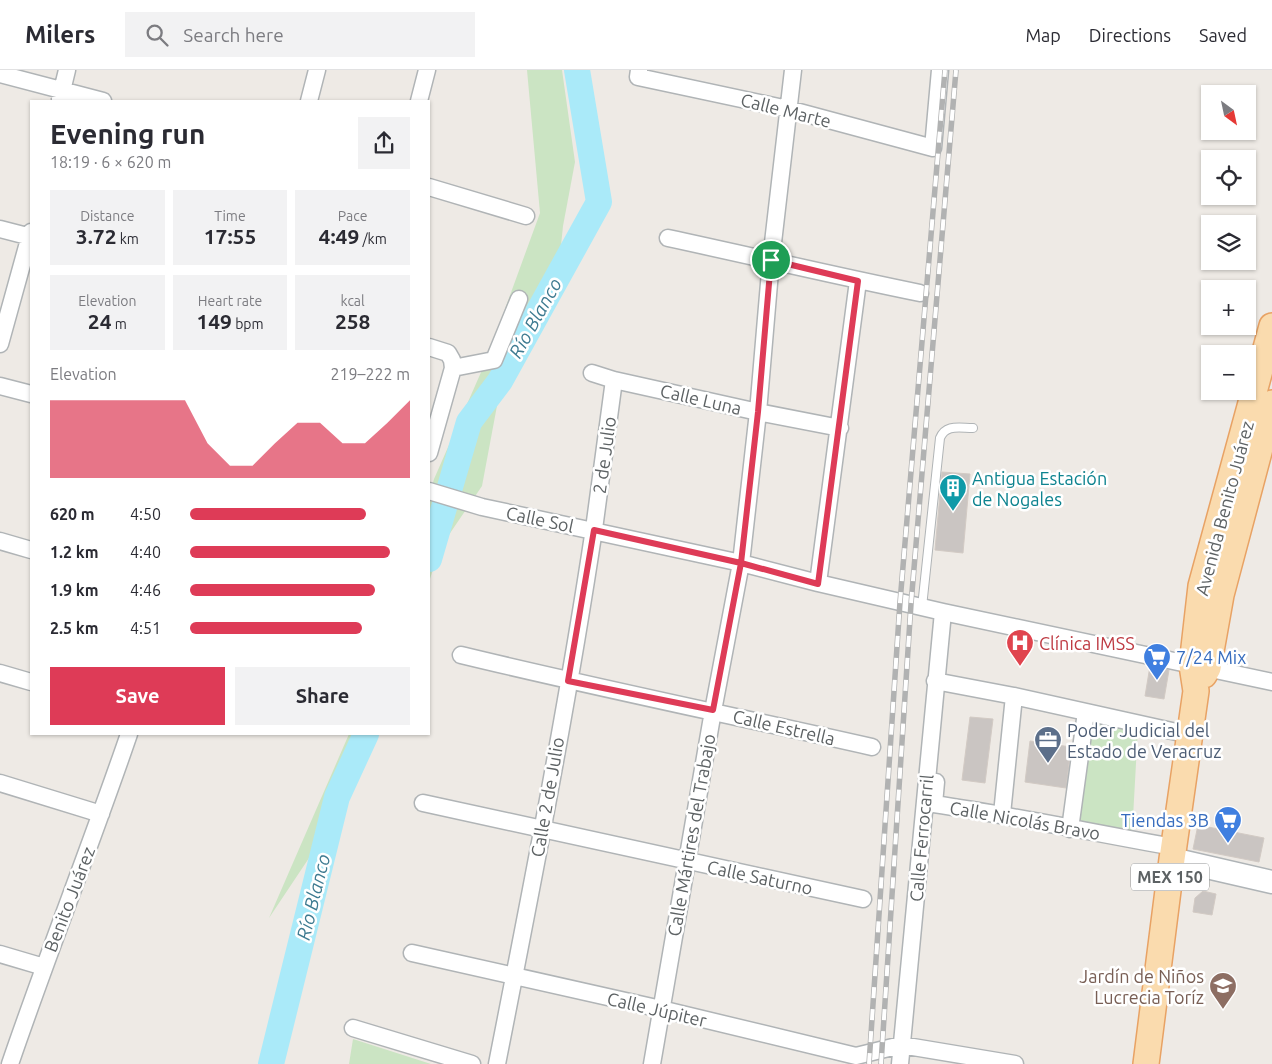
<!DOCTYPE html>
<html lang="en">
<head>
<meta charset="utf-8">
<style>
	body { margin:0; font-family:Ubuntu,sans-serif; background:#f2f2f3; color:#2b2b33; height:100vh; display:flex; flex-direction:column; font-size:19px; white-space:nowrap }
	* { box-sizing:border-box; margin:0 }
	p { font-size:16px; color:#7c7c81 }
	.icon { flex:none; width:28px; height:28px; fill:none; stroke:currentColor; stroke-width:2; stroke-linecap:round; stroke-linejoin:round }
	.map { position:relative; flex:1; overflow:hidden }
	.panel { position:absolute; left:30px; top:30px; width:400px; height:635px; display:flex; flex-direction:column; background:#fff; border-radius:0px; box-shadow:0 1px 4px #0004 }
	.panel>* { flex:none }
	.needle { width:32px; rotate:147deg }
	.fabs { position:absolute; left:1201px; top:15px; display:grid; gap:10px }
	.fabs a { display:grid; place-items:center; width:55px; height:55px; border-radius:0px; background:#fff; box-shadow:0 1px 4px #0004; font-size:25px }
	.pin { position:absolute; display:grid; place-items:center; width:42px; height:42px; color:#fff; margin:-21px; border:2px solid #fff; border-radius:50%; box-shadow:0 1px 5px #0007 }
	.round { display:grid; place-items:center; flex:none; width:52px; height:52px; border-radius:0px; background:#f2f2f3 }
	.summary { display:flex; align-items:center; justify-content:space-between; height:85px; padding:0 20px }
	h1 { font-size:28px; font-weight:600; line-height:38px }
	.figures { display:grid; grid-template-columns:repeat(3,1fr); gap:8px; height:85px; padding:5px 20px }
	.figures div { display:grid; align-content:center; border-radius:0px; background:#f2f2f3; text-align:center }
	.figures b { font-size:21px; font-weight:600 }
	.figures small { font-size:14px; font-weight:400 }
	.figures p { font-size:14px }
	.chart { height:140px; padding:10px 20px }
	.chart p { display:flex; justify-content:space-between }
	.chart svg { width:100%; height:90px; margin-top:5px; fill:#de3b57; opacity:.7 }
	.button { display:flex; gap:10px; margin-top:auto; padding:10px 20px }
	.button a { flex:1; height:58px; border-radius:0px; background:#de3b57; color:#fff; font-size:20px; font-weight:600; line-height:58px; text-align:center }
	.button a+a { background:#f2f2f3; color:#2b2b33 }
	ul { padding:0 20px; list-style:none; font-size:16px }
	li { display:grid; grid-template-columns:80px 60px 1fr; align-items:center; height:38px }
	li i { height:12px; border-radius:6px; background:#de3b57 }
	header { display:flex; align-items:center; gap:30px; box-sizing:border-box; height:70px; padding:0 25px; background:#fff; border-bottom:1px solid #e1e1e2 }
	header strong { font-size:24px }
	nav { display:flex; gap:28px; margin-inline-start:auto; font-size:18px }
	.search { width:350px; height:45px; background:#f2f2f3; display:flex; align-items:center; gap:12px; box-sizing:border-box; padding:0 18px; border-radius:0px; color:#7c7c81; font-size:19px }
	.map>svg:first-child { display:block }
	.green { fill:#cbe4c3 }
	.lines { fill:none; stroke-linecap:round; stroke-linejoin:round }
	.river { stroke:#aaeaf9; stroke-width:26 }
	.building { fill:#cac5c2; stroke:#d2cac4 }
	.lane-casing { stroke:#b0b4b6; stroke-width:10 }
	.street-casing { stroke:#b0b4b6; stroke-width:19 }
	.secondary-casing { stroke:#afb4b7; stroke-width:25 }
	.primary-casing { stroke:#e8a264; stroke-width:28 }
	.lane { stroke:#fff; stroke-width:8 }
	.street { stroke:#fff; stroke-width:16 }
	.secondary { stroke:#fff; stroke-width:22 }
	.primary { stroke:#fadbae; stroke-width:25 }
	.rail-casing { stroke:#b1b2b2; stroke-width:5.5 }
	.rail { stroke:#fff; stroke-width:4; stroke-dasharray:11; stroke-linecap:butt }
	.route-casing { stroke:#fff; stroke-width:10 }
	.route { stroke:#de3b57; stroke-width:6 }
	.labels { text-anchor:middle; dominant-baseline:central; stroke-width:5; stroke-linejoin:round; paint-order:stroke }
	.shield { fill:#fff; stroke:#8e9192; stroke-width:1 }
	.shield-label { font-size:16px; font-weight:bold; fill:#5d6264 }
	.street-label { font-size:18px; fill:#5d6264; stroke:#fff }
	.culture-label { font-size:18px; fill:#0d838f; stroke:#fff; text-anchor:start }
	.health-label { font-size:18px; fill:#be3a42; stroke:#fff; text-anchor:start }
	.shop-label { font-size:18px; fill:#366cbe; stroke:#fff; text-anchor:start }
	.service-label { font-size:18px; fill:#4e5e75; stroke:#fff; text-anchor:start }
	.education-label { font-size:18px; fill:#785e54; stroke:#fff; text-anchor:end }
	.water-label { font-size:19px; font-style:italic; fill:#3e7b91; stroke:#fff }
</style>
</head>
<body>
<header>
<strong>Milers</strong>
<div class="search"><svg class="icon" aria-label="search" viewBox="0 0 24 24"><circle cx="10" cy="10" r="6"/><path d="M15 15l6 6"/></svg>Search here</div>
<nav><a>Map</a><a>Directions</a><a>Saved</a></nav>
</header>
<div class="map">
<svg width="1272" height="994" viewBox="0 0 1272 994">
	<rect width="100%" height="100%" fill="#eeeae5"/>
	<path class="green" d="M527 0H562L575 92 563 156 558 205 502 309 482 416 440 478 429 512V427L434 409 486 291 540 143Z
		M1089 648 1138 657 1132 766 1077 756Z
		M349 664H379L321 770 269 848Z
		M353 969 431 994H349Z"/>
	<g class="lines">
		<path class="river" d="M429 489 469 352 500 311 599 132 577 0
			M271 994 337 727 366 664"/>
	</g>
	<path class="building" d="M942 402 970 404 963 483 935 480Z
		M1150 596 1169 600 1164 629 1145 626Z
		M970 647 993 649 985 713 962 710Z
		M1030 671 1071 677 1066 718 1025 712Z
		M1198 755 1264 768 1259 792 1193 779Z
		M1203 821 1216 824 1212 845 1193 842 1195 828Z"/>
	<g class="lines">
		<defs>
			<path id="lane" d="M922 537 940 368C946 354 959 358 973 358"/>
			<path id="street" d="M639 0 638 7 788 39 933 78 940 0
				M0 4 103 31
				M60 29 67 0
				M309 31 317 0
				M419 31 427 0
				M429 117 526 146
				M0 159 31 167
				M668 168C752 186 836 206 920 223
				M0 274 31 162
				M429 277 448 283 452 290 453 298 429 383
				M453 298 494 290 519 229
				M592 303 614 310 758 342 840 358
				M0 316 31 324
				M429 421 482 437 741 493 818 513 943 542 1272 612
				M0 471 31 480
				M818 513 858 211
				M461 585C597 618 735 646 872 677
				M0 603 31 612
				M935 611 1014 626 1190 665
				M936 712 934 734C1015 746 1094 763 1174 777
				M0 713 101 744
				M423 733 863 829
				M1002 744 1014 626
				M1070 759 1086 642
				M412 883 661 939 856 986 901 975 1015 994
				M0 884 44 897
				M353 958 472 994
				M10 994C48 883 91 775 129 664
				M497 994C532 816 567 638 594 459 601 409 607 359 614 310
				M652 994 713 641 741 493 758 342 771 190 793 0
				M900 994 943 542"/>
			<path id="secondary" d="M1172 789 1272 812"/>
			<path id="primary" d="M1204 605 1208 598 1221 525 1272 333
				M1146 994 1172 789 1196 621 1192 595 1201 516 1272 256"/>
		</defs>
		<use href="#lane" class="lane-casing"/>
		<use href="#street" class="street-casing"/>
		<use href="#secondary" class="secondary-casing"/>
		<use href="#primary" class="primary-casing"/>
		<use href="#lane" class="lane"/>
		<use href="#street" class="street"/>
		<use href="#secondary" class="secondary"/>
		<use href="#primary" class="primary"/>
		<defs>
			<path id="rail" d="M869 994 900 532 945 0
				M881 994 911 534 956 0"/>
		</defs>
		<use href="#rail" class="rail-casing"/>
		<use href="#rail" class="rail"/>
	</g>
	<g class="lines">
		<defs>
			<path id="route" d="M771 190 758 342 741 493 713 640 568 611 594 460 741 493 818 514 858 211 771 190"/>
		</defs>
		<use href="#route" class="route-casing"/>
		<use href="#route" class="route"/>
	</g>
	<defs>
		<symbol id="building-pin" viewBox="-11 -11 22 30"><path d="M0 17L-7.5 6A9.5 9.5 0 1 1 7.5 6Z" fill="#0f9aa8" stroke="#fff"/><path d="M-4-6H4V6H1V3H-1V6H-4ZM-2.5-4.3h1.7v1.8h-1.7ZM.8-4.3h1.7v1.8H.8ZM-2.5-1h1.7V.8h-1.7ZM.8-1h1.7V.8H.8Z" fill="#fff"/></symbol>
		<symbol id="hospital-pin" viewBox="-11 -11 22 30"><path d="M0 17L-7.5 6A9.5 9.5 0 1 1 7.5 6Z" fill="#e0444e" stroke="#fff"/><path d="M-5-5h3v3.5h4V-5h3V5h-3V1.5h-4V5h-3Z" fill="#fff"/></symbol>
		<symbol id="supermarket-pin" viewBox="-11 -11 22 30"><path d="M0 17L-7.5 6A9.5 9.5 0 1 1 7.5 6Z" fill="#3f7fe0" stroke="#fff"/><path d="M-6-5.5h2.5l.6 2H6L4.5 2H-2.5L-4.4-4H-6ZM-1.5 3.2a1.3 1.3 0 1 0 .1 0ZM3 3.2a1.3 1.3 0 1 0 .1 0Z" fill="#fff"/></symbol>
		<symbol id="office-pin" viewBox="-11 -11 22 30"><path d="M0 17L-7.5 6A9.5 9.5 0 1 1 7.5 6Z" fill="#5c6f8a" stroke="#fff"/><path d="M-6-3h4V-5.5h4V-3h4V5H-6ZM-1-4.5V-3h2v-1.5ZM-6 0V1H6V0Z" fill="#fff"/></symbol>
		<symbol id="school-pin" viewBox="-11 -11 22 30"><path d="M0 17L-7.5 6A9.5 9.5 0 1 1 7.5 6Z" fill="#8d6e63" stroke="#fff"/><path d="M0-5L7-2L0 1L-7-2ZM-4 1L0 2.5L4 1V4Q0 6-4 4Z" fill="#fff"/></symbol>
	</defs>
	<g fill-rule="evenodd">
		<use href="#building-pin" x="937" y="402" width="32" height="43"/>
		<use href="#hospital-pin" x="1004" y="557" width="32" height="43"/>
		<use href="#supermarket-pin" x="1141" y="571" width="32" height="43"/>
		<use href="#office-pin" x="1032" y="654" width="32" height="43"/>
		<use href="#supermarket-pin" x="1212" y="734" width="32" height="43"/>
		<use href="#school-pin" x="1207" y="900" width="32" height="43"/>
	</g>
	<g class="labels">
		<rect class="shield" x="1131" y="793.5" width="78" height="27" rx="4"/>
		<g class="shield-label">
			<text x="1170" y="807">MEX 150</text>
		</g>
		<g class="street-label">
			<text transform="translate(786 40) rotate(14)">Calle Marte</text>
			<text transform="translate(701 329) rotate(13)">Calle Luna</text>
			<text transform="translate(604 385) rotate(-82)">2 de Julio</text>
			<text transform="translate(1224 438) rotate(-75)">Avenida Benito Juárez</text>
			<text transform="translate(540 449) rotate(12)">Calle Sol</text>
			<text transform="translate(784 657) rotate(13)">Calle Estrella</text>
			<text transform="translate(547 727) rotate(-80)">Calle 2 de Julio</text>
			<text transform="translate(1025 750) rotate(10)">Calle Nicolás Bravo</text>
			<text transform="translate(691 765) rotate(-80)">Calle Mártires del Trabajo</text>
			<text transform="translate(921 768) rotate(-85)">Calle Ferrocarril</text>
			<text transform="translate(760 807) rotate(12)">Calle Saturno</text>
			<text transform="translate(69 829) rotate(-69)">Benito Juárez</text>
			<text transform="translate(657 939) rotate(13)">Calle Júpiter</text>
		</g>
		<g class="culture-label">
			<text x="972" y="408">Antigua Estación<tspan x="972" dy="21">de Nogales</tspan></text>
		</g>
		<g class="health-label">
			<text x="1039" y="573">Clínica IMSS</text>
		</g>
		<g class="shop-label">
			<text x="1176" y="587">7/24 Mix</text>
			<text x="1209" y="750" text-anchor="end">Tiendas 3B</text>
		</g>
		<g class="service-label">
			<text x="1067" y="660">Poder Judicial del<tspan x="1067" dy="21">Estado de Veracruz</tspan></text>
		</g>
		<g class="education-label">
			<text x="1204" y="906">Jardín de Niños<tspan x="1204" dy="21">Lucrecia Toríz</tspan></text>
		</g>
		<g class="water-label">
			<text transform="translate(535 248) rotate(-61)">Río Blanco</text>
			<text transform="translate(313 827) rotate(-76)">Río Blanco</text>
		</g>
	</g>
</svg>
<div class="fabs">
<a><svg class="needle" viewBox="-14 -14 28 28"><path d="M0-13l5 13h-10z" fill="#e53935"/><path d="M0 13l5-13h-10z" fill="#7c7c81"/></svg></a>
<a><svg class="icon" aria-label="locate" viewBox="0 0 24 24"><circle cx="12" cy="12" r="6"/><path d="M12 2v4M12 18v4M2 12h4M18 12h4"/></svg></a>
<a><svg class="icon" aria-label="layers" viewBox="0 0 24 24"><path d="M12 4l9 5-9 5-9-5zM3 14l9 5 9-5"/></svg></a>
<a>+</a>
<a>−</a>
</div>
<div class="pin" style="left:771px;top:190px;background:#1e9e55"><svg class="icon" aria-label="arrive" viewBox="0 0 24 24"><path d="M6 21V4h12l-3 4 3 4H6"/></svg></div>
<section class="panel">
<div class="summary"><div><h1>Evening run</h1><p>18:19 · 6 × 620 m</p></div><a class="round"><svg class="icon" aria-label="share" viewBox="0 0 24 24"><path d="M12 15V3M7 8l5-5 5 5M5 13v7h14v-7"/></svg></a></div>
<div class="figures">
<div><p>Distance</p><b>3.72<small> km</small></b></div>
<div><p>Time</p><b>17:55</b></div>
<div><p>Pace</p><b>4:49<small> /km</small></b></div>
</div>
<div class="figures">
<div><p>Elevation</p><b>24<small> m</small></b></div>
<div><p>Heart rate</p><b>149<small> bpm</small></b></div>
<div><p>kcal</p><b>258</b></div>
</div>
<div class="chart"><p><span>Elevation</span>219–222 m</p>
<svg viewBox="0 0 160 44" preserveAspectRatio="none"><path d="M0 44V6L10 6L20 6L30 6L40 6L50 6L60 6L70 27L80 38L90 38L100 27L110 17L120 17L130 27L140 27L150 17L160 6V44z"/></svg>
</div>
<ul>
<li><b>620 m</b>4:50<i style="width:80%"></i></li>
<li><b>1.2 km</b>4:40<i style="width:91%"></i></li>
<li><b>1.9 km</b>4:46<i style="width:84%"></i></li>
<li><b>2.5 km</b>4:51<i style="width:78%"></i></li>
</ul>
<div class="button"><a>Save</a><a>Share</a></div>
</section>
</div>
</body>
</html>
